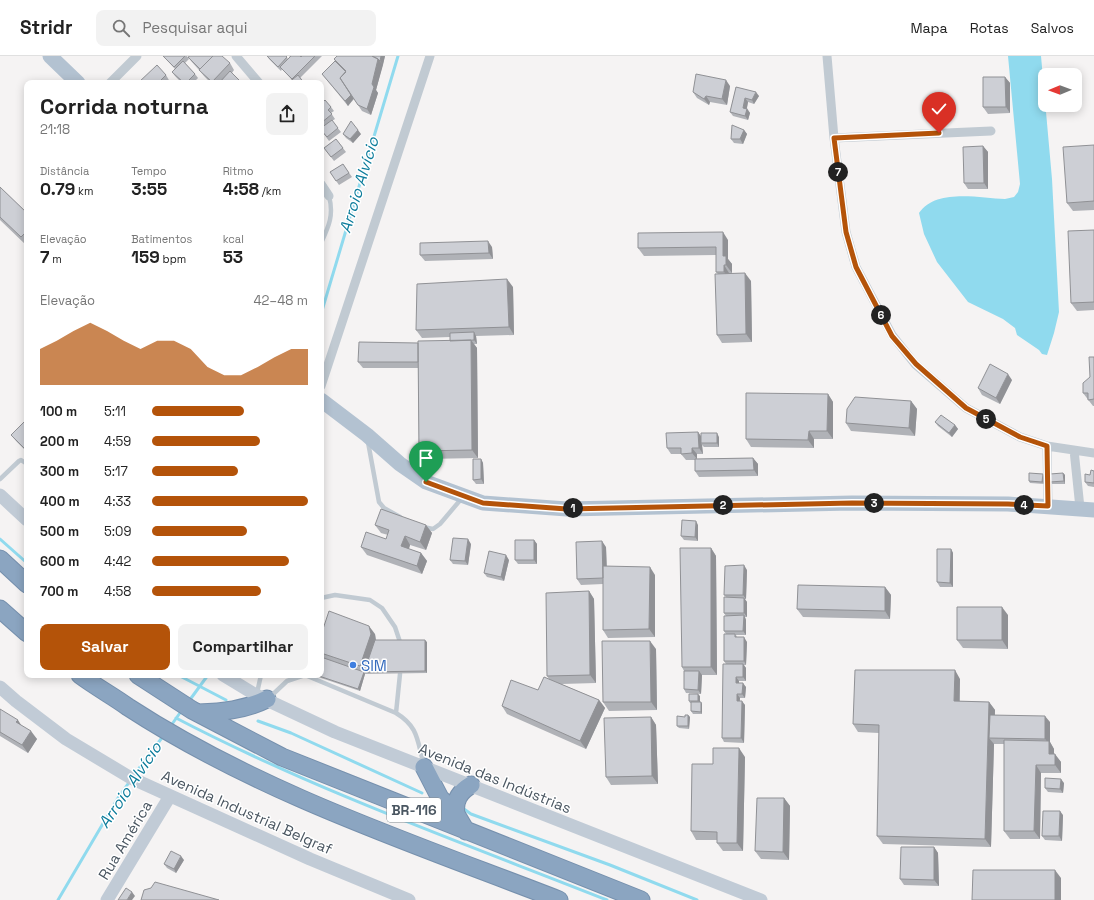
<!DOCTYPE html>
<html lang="pt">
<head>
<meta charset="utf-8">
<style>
	body { margin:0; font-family:"Space Grotesk",sans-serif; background:#f2f2f2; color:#222; height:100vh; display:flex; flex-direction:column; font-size:15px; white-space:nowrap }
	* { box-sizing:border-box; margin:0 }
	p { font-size:13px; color:#767676 }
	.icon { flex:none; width:22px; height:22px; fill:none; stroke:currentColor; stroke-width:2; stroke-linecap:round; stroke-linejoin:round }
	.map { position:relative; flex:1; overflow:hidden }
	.side { position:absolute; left:24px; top:24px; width:300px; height:598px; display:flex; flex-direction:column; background:#fff; border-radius:8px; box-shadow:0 2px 10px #0003 }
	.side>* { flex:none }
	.needle { width:26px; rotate:269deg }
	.controls { position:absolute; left:1038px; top:12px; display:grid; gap:8px }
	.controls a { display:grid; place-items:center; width:44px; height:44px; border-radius:8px; background:#fff; box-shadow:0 2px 10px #0003; font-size:20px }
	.pin { position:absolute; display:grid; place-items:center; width:34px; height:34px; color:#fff; margin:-41px -17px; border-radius:50% 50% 50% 0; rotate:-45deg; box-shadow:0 0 4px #0007 }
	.pin .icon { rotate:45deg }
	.km { position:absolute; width:20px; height:20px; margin:-10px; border-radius:50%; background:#222; color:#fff; font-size:11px; line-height:20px; text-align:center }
	.round { display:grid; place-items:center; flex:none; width:42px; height:42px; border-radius:8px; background:#f2f2f2 }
	.head { display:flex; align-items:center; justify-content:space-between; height:68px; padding:0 16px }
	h1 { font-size:22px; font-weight:700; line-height:30px }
	.figures { display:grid; grid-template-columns:repeat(3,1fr); gap:6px; height:68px; padding:4px 16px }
	.figures div { display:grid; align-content:center }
	.figures b { font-size:17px; font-weight:700 }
	.figures small { font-size:11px; font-weight:400 }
	.figures p { font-size:11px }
	.chart { height:112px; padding:8px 16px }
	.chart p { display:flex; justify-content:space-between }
	.chart svg { width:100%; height:72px; margin-top:4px; fill:#b45309; opacity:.7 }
	.cta { display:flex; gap:8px; margin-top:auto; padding:8px 16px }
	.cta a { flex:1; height:46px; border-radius:8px; background:#b45309; color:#fff; font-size:16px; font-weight:700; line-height:46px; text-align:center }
	.cta a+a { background:#f2f2f2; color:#222 }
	ul { padding:0 16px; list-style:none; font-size:13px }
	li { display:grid; grid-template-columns:64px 48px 1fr; align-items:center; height:30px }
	li i { height:10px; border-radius:5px; background:#b45309 }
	header { display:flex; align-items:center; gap:24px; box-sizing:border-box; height:56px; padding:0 20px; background:#fff; border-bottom:1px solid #e0e0e0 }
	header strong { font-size:19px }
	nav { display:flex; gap:22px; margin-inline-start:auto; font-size:14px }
	.search { width:280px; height:36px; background:#f2f2f2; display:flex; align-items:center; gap:10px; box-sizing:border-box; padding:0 14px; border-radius:8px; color:#767676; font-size:15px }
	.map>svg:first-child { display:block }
	.water { fill:#90daee }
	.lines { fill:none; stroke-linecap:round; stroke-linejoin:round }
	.stream { stroke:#90daee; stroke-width:3 }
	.motorway-casing { stroke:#7690ad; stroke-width:19 }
	.service { stroke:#c1cad2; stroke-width:4.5 }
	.minor { stroke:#c1cad2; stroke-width:9 }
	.secondary { stroke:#c1cbd6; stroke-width:13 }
	.primary { stroke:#b3c2d1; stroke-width:15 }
	.motorway { stroke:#8ba5c1; stroke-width:17 }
	.wall { fill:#b0b2b7 }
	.shaded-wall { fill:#909195 }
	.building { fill:#cdcfd5; stroke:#909195 }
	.route-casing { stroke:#fff; stroke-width:8 }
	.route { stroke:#b45309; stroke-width:5 }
	.shop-dot { fill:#3f7fe0; stroke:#fff; stroke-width:1.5 }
	.labels { text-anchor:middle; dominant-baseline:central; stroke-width:3; stroke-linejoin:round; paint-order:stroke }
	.shield { fill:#fff; stroke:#808990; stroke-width:1 }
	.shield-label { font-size:14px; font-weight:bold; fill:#4a5661 }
	.shop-label { font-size:15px; fill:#366cbe; stroke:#fff; text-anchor:start }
	.street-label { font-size:15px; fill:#4a5661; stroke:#fff }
	.water-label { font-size:16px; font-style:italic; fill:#0c7c9b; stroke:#fff }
</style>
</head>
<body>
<header>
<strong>Stridr</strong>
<div class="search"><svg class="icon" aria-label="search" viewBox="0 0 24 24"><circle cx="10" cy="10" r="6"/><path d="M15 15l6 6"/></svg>Pesquisar aqui</div>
<nav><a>Mapa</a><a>Rotas</a><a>Salvos</a></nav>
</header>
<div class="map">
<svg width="1094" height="844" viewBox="0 0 1094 844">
	<rect width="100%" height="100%" fill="#f5f3f3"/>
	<path class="water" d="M1008 0H1041L1052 123 1059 256 1054 277 1047 299 1042 298 1039 294 1017 279 1015 272 1003 263 968 246 937 206 924 178 919 157C936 132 979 142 1005 143L1014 141 1018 136 1020 128Z"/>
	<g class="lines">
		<path class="stream" d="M321 258 398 0
			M0 483 27 507
			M178 619 226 644
			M189 645 208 619
			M176 662C314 734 463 787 607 844
			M258 665 291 677 422 737
			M170 671 182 654
			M134 719 164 679
			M464 753 471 758 610 809 697 844
			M58 844 118 742 130 725"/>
		<defs>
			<path id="motorway" d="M0 503 27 528
				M0 553 27 577
				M80 619C96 631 113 640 128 651 260 737 412 787 559 844
				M138 619 192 654 282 701 641 844
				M198 657C222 656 245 654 267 643
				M424 711 440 742 456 758 466 775
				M456 758C454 745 459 736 471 729"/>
		</defs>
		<use href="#motorway" class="motorway-casing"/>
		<path class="service" d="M321 187C329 170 334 159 329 140
			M368 386 379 446 384 452 400 461
			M0 423 19 405 21 404 27 408
			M423 471 433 473 440 468 462 442
			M321 542 335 539 370 544 382 552 395 571 400 586
			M305 619 396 657C419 671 417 685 424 709
			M257 637 261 619
			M270 641 287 625 305 619
			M396 657 400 618"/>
		<path class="minor" d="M236 0 259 27
			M827 0 834 82 846 176 856 211 892 279 915 308 966 352 1020 381 1047 390 1094 397
			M110 27 137 0
			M834 82 991 75
			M321 128 329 140
			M321 330 430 0
			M1047 390 1048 450
			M1074 394 1080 452"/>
		<path class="secondary" d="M0 439 27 464
			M223 619 256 639 335 676 761 844
			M0 631 16 645 66 683 131 722 310 803 409 844
			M107 844 170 740"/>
		<path class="primary" d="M50 0 78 27
			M321 344 367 379 400 408 426 426 483 447 567 453 852 447 1008 448 1094 454"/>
		<use href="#motorway" class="motorway"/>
	</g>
	<path class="wall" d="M163 0H187L189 3 185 7 195 18 198 22 193 27H182L175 20 172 16 175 13Z
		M267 0H286L288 3 290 1 289 0H300L301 1 302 0H322L300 22 292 24 282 13 281 15 269 3Z
		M337 0H385L376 34 378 37 371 59 362 55 354 43 348 50 322 18 335 5 334 3Z
		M188 1 230 7 234 14 232 17 242 27H211L204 20 199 14 191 5Z
		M166 19 170 26 169 27H138Z
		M1005 21 1010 27V57L988 58 983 51Z
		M730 30 727 49 710 46 709 49 697 42 693 36Z
		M736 31 759 40 754 48 748 46 747 52 750 57 748 64 733 60 730 56Z
		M321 43 323 46 331 51 334 55 331 57 335 63 332 65 341 76 329 85 321 74Z
		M744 74 747 78 743 88 734 87 731 83Z
		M343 78H361L353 87 346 82Z
		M336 83 346 96 334 105 324 92Z
		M1094 89V154L1073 155 1067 147Z
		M983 90 988 96V133H968L964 127Z
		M343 108 352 121 339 129 330 116Z
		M0 131 27 157V189H26L0 164Z
		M1094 174V254L1077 255 1071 247Z
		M728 184V203L732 208V217H729V218L751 225 752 286 722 287 717 279 718 218 716 216V199L644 200 638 192Z
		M492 191 493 203 425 205 420 199Z
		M513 231 514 279 476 280 477 288H474L477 292 478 402 425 403 419 395 418 312H363L358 306 418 287 450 285V281L422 282 416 274Z
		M1094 301V350H1093L1083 337 1090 321Z
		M1012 324 1000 348 982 339 978 332Z
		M828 338 833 346V383H814V392L751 391 746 383Z
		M911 345 917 353 915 380 851 375 846 367Z
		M27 363V396L16 385 11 379Z
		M935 366 955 369 958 373 952 381 938 370Z
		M698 376 701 380 719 381V391H704L702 389 703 398H697V403L753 402 758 408V420L699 421 695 415V404H686L681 398H671L667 392Z
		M481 403 483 407 484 428H476L473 424Z
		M1094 415V431L1088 430 1085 426 1090 419Z
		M1063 417 1065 419V428H1052L1050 426Z
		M1043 418 1044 420V428L1030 427 1029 425Z
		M375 469H426L432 477 426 494 410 489 409 493 421 497 427 505 422 518 367 499 361 491 386 483 388 479 381 477Z
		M698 469V485L684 484 681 480Z
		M534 484 537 488V508H518L515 504Z
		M471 488 468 509 453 508 450 504Z
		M606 491 607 511 655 519V581L608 582 603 574V528L581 529 577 523Z
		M711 492 716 500 717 619H702L701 638 686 637 684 633V615L682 611Z
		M951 493 953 497V531H940L937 526Z
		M509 504 504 525 487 521 484 517Z
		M747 514 746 543H745L747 546V561H745L746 564V579H736L737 581 747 586 746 609H744L746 612V625H739V627L746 631 745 642H740V645L745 649 744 687 724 686 722 682 726 608 724 605 726 578 724 575 726 560 724 557 726 541 724 539Z
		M885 531 891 539 890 563 803 561 797 553Z
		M589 535 594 543 596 627 561 628 599 644 605 652 586 693 507 658 502 650 538 634 549 623 547 620Z
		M1008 559V593L963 592 957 584Z
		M375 578 376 584 427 586V617L365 618 360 635 315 620 314 619H321V579Z
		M656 593 657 654 609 655 603 646Z
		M960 623V645L989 646 995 654V659L1050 666V686L1054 693V698L1061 706V717H1041L1040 783H1010L1004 775V688H994L991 791 883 788 877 780 879 677 858 676 853 668Z
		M700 640V646H701L702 648V658H693L691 655V647H690L689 645Z
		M0 653 22 670 37 683 28 697 0 680Z
		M688 659 690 661 689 673 679 672 677 670Z
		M651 661 656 669 658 728 611 729 606 721Z
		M745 701 743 795H723L717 787V784H696L691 775 713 708Z
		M1064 727 1063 737 1048 736 1045 732Z
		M784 742 790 750 789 804 761 803 755 795Z
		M1063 759 1062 785 1045 784 1042 780Z
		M934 791 938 797 939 830 904 829 900 823Z
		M184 804 176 817 167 812 164 808Z"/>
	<path class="shaded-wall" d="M381 0H385L383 9 380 5Z
		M378 3 383 9 376 34 378 37 371 59 367 53 372 28Z
		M1005 21 1010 27V57L1006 51Z
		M726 24 730 30 727 49 722 43Z
		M756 36 759 40 754 48 752 44Z
		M351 38 354 42 348 50 345 45Z
		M706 40 710 46 709 49 704 43Z
		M745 42 748 46 746 56 743 52Z
		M747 53 750 57 748 64 745 60Z
		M358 74 361 78 353 87 350 83Z
		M744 74 747 78 743 88 740 83Z
		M983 90 988 96V133L984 127Z
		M723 176 728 184V203L732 208V217L726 209 723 200Z
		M488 185 492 191 493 203 489 197Z
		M724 209 729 217V224L724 216Z
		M745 217 751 225 752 286 746 278Z
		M507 223 513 231 514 279 509 271Z
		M474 276 476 280 477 288 474 284Z
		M471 284 477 292 478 402 472 394Z
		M1008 318 1012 324 1000 348 996 342Z
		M828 338 833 346V383L827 375Z
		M911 345 917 353 915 380 909 372Z
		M955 369 958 373 952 381 949 377Z
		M809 375 814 383V392L808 384Z
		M698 376 702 382 701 387 702 389 703 398 699 392Z
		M717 377 719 381V391L717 387Z
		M692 392 697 398V403L692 397Z
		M753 402 758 408V420L754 414Z
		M481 403 483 407 484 428 481 423Z
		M1063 417 1065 419V428L1064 425Z
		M1043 418 1044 420V428L1042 426Z
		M696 465 698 469V485L695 481Z
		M426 469 432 477 426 494 420 486Z
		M405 480 410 489 407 498 401 490Z
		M468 483 471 488 468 509 465 505Z
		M534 484 537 488V508L534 504Z
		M602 485 606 491 607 528 603 522Z
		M711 492 716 500 717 619 711 611Z
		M951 493 953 497V531L950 527Z
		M421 497 427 505 422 518 417 510Z
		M506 499 509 504 504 525 501 521Z
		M744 509 747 514 746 543 743 539Z
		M650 511 655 519V581L649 573Z
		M885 531 891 539 890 563 885 555Z
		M589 535 594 543 596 627 590 619Z
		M744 542 747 546V561L744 557Z
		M1002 551 1008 559V593L1002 584Z
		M744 559 746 564V579L743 575Z
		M369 570 375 578 376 586 364 616 360 610Z
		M744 581 747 586 746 609 744 605Z
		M425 584 427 586V617L425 615Z
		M650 585 656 593 657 654 651 646Z
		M743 608 746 612V625L743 621Z
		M955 614 960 623 959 653 954 645Z
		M699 615 702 619 701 638 698 634Z
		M364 616 365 618 360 635 358 633Z
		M736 621 739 625V631L736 627Z
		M743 627 746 631 745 642 742 638Z
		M698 638 700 640V647L698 645Z
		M737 638 740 642 739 649 737 645Z
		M599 644 605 652 586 693 580 685Z
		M742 645 745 649 744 687 741 682Z
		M701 646 702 648V658L701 656Z
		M989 646 995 654 994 682H989L994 688 991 791 985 783Z
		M688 659 690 661 689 673 688 670Z
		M1045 660 1050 666V686L1054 693V706L1049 698V688L1045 683Z
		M651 661 656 669 658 728 652 720Z
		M18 664 23 672 16 666Z
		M31 675 37 683 28 697 22 689Z
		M739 692 745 701 743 795 737 787Z
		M1055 698 1061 706V717L1055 709Z
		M1036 709 1041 717 1040 783 1034 775Z
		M1061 723 1064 727 1063 737 1060 733Z
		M784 742 790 750 789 804 783 796Z
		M1060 755 1063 759 1062 785 1059 780Z
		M934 791 938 797 939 830 934 824Z
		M181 800 184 804 176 817 174 813Z
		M1055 814 1061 822V844H1055Z
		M132 836 135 840 132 844H127Z"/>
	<path class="building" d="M163 0H185L174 11Z
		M190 0H213L200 13 188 1Z
		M213 0H222L230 7 212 26 199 14Z
		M267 0H286L287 1 278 11Z
		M291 0H300L301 1 302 0H315L292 23 280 11Z
		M337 0H372L378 3 372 28 374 31 367 53 358 49 340 22 346 15 334 3Z
		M372 0H381L380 5 378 3Z
		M183 5 195 18 186 27H184L172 16Z
		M335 5 346 16 340 22 351 39 345 45 322 18Z
		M157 9 166 19 158 27H138Z
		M230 15 242 27H219Z
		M696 18 726 24 722 43 706 40 704 43 693 36Z
		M298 19 304 27H288Z
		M983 21H1005L1006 51H983Z
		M736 31 756 36 752 44 745 42 743 52 747 53 745 60 730 56Z
		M325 44 331 51 328 54 332 58 321 67V48Z
		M332 64 338 72 327 81 321 74V72Z
		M351 65 358 74 350 83 343 78Z
		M732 69 744 74 740 83H731Z
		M336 83 343 92 331 101 324 92Z
		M1094 89V145L1067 147 1063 91Z
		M983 90 984 127H964L963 91Z
		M343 108 349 117 336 125 330 116Z
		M0 131 27 157V175L21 181 0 161Z
		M1094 174V246L1071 247 1068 175Z
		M723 176V200H726V209H724V216H716V191L638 192V177Z
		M488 185 489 197 420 199V187Z
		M745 217 746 278 717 279 715 218Z
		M507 223 509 271 416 274 417 228Z
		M474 276V284L450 285V277Z
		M471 284 472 394 419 395 418 285Z
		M359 286 418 287V306H358Z
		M1089 301H1094V343L1088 344V337H1083V327L1090 321Z
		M990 308 1008 318 996 342 978 332Z
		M746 337 828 338 827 375H809L808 384 746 383Z
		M855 341 911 345 909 372 846 367 847 353Z
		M941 359 955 369 949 377 935 366Z
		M27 363V395L11 379Z
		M698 376 699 392H692V397L681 398V392H667L666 377Z
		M701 377H717V387H701Z
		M753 402 754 414 695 415V403Z
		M473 403H481V423L473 424Z
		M1091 414 1094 415V427L1085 426V418L1090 419Z
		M1029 417 1043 418 1042 426 1029 425Z
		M1063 417 1064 425 1050 426V418Z
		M381 453 426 469 420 486 405 480 401 490 421 497 417 510 361 491 366 476 386 483 389 474 375 469Z
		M682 464 696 465 695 481 681 480Z
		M453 482 468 483 465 505 450 504Z
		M515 484H534V504H515Z
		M602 485 603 522 577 523 576 486Z
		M680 492H711V611H682Z
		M937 493H951L950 527 937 526Z
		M489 495 506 499 501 521 484 517Z
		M744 509 743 539H724L725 510Z
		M603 510 650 511 649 573 603 574Z
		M798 529 885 531V555L797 553Z
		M589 535 590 619 547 620 546 537Z
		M724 541 744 542V557H724Z
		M957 551H1002V584H957Z
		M329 555 369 570 371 578 360 610 321 597V579Z
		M744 559 743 575H724V560Z
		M724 578H735V581H744V605H724Z
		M375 584H425V615L364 616Z
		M602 585H650L651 646H603Z
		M321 601 364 616 358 633 316 619H321Z
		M723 608H743V621H736V627H743L742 638H737V645H742L741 682H722Z
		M855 614H955L954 645 989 646 985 783 877 780 879 669 853 668Z
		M684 615H699L698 634 684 633Z
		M544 621 599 644 580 685 502 650 511 624 538 634Z
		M689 638H698V645H689Z
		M691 646H701V656L691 655Z
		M0 653 18 664 16 666 31 675 22 689 0 676Z
		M685 659H688V670H677V660L685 661Z
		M990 659 1045 660V683L989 682Z
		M651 661 652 720 606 721 604 662Z
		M1004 684 1049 685V698H1055V709H1036L1034 775H1004Z
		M713 692H739L737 787H717V776L691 775 692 708H713Z
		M1045 722 1061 723 1060 733 1045 732Z
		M757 742H784L783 796 755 795Z
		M1043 755H1060L1059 780H1042Z
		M901 791H934V824L900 823Z
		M171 795 181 800 174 813 164 808Z
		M973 814H1055V844H972Z
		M155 826 219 844H141L144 834 151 832Z
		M126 832 132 836 127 844H118Z"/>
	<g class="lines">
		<defs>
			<path id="route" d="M426 426 483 447 567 453 852 447 1008 448 1048 450 1047 390 1020 381 966 352 916 308 892 280 856 211 846 176 834 82 939 77"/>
		</defs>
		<use href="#route" class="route-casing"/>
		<use href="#route" class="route"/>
	</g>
	<circle class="shop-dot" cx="353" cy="609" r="4"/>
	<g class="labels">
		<rect class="shield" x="387" y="742" width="54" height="24" rx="3"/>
		<g class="shield-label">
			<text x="414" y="754">BR-116</text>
		</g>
		<g class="shop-label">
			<text x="361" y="609">SIM</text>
		</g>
		<g class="street-label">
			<text transform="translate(495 722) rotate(22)">Avenida das Indústrias</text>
			<text transform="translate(247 756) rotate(24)">Avenida Industrial Belgraf</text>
			<text transform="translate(125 784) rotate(-59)">Rua América</text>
		</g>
		<g class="water-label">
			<text transform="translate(359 129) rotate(-73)">Arroio Alvício</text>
			<text transform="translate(130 729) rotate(-56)">Arroio Alvício</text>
		</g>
	</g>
</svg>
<div class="controls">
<a><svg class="needle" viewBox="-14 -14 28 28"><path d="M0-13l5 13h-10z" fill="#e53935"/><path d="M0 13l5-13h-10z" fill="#767676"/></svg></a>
</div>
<div class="pin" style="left:426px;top:426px;background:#1e9e55"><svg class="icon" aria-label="arrive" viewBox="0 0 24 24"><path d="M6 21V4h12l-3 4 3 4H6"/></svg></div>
<div class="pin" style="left:939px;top:77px;background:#d93025"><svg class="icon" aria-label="check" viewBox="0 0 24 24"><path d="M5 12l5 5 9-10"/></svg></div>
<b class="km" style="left:573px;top:452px">1</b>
<b class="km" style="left:723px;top:449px">2</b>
<b class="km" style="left:874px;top:447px">3</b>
<b class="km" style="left:1024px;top:449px">4</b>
<b class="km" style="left:986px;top:363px">5</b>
<b class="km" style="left:881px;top:259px">6</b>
<b class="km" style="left:838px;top:116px">7</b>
<section class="side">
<div class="head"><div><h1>Corrida noturna</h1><p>21:18</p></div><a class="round"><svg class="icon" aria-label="share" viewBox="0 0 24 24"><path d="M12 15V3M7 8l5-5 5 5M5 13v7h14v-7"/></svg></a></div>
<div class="figures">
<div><p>Distância</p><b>0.79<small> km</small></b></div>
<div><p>Tempo</p><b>3:55</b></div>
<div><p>Ritmo</p><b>4:58<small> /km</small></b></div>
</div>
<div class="figures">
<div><p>Elevação</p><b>7<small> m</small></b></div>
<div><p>Batimentos</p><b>159<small> bpm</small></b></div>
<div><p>kcal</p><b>53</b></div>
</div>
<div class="chart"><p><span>Elevação</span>42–48 m</p>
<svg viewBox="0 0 160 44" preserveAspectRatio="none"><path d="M0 44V22L10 17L20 11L30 6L40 11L50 17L60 22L70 17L80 17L90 22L100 33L110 38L120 38L130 33L140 27L150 22L160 22V44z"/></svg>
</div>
<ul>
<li><b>100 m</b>5:11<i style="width:59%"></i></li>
<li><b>200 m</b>4:59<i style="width:69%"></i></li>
<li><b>300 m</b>5:17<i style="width:55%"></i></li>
<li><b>400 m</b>4:33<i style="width:100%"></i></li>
<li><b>500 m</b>5:09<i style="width:61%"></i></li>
<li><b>600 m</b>4:42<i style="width:88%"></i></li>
<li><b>700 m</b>4:58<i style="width:70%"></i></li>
</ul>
<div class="cta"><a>Salvar</a><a>Compartilhar</a></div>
</section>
</div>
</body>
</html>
